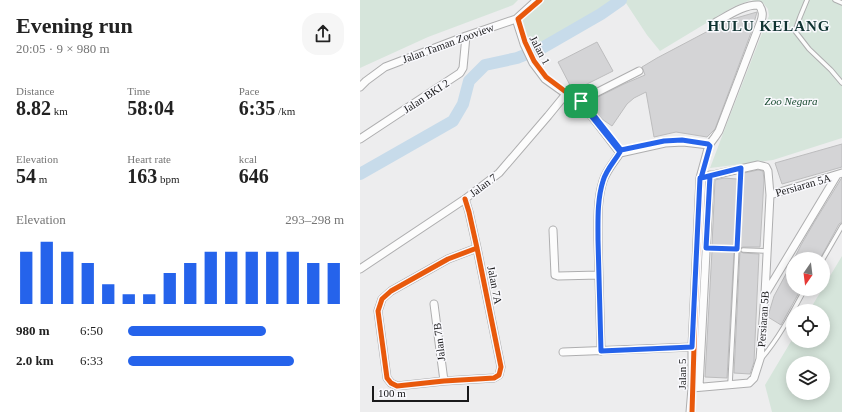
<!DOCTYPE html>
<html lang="en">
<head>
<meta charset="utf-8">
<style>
	body { margin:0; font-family:"Times New Roman",serif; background:#f6f6f6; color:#222; height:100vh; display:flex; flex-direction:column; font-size:15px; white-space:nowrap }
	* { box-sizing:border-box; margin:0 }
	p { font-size:13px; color:#767676 }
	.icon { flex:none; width:22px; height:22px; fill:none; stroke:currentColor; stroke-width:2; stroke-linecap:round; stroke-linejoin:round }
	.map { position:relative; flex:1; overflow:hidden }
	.side { display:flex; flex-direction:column; background:#fff; width:360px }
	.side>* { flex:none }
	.needle { width:26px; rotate:194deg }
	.buttons { position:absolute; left:426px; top:252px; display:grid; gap:8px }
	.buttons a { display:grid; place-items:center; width:44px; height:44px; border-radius:50%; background:#fff; box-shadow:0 2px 10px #0003; font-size:20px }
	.scale { position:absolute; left:12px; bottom:10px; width:97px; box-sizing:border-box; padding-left:4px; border:2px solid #19191a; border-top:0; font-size:11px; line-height:14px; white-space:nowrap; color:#19191a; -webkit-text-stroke:3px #f9f9fd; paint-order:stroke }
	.pin { position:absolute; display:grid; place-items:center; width:34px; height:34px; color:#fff; margin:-17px; border-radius:8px; box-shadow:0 2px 6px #0006 }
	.round { display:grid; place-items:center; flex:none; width:42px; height:42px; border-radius:16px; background:#f6f6f6 }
	.headline { display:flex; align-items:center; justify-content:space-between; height:68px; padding:0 16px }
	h1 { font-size:22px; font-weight:700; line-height:30px }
	.metrics { display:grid; grid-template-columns:repeat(3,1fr); gap:6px; height:68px; padding:4px 16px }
	.metrics div { display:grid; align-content:center }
	.metrics b { font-size:20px; font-weight:700 }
	.metrics small { font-size:11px; font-weight:400 }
	.metrics p { font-size:11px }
	.chart { height:112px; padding:8px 16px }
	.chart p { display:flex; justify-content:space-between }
	.chart svg { width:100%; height:72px; margin-top:4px; stroke:#2563eb; stroke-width:6 }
	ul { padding:0 16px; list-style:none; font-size:13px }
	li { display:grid; grid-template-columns:64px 48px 1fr; align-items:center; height:30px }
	li i { height:10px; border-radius:5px; background:#2563eb }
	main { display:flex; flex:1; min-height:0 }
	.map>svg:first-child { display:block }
	.green { fill:#d6e5db; fill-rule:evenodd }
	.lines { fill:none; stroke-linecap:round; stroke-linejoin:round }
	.river { stroke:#c7dbea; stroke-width:12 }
	.building { fill:#d4d4d6; stroke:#bdbdbe }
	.lane-casing { stroke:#aeaeaf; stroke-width:5.5 }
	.street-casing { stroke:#aeaeaf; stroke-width:9 }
	.lane { stroke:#fcfcfc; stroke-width:3.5 }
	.street { stroke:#fcfcfc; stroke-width:7 }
	.cycleway-casing { stroke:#f9f9fd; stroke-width:8 }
	.cycleway { stroke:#e8590c; stroke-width:5 }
	.route-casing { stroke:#fff; stroke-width:8 }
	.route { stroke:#2563eb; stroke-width:5 }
	.labels { text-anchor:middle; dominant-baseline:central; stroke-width:3; stroke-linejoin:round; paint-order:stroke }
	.street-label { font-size:11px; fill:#19191a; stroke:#f9f9fd }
	.park-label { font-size:11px; font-style:italic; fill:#15482d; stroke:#f9f9fd }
	.district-label { font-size:15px; font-weight:bold; letter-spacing:1px; fill:#103332; stroke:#f9f9fd }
</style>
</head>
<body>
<main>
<section class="side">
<div class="headline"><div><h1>Evening run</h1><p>20:05 · 9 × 980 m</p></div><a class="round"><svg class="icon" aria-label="share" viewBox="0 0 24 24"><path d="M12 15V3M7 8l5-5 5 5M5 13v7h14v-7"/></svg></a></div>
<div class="metrics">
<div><p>Distance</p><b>8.82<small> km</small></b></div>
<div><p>Time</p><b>58:04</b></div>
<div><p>Pace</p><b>6:35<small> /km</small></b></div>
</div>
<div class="metrics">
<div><p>Elevation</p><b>54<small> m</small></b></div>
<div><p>Heart rate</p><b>163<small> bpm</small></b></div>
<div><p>kcal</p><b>646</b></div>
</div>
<div class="chart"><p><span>Elevation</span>293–298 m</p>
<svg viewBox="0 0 160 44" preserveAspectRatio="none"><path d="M5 44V12M15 44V6M25 44V12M35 44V19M45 44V32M55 44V38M65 44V38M75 44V25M85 44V19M95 44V12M105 44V12M115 44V12M125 44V12M135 44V12M145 44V19M155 44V19"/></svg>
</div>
<ul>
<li><b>980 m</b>6:50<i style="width:64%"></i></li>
<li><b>2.0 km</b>6:33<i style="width:77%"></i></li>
</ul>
</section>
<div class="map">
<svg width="482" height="412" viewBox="0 0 482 412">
	<rect width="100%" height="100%" fill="#ededee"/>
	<path class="green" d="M0 0H158L153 5 68 37 0 68Z
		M183 0H255L206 36 175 53C170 43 156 22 167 12 171 8 178 4 183 0Z
		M264 0H482V138L413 160 350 168 367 123 406 23 409 16 408 9 403 3 391 0 373 7 300 51 287 35Z
		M482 256V412H412L405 385 433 338V341H463V311H449ZM433 363H463V393H433Z"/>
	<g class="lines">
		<path class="river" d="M0 174 93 121 103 104 109 81 125 65 157 58 182 48 241 14 261 0"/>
	</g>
	<path class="building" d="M397 12 392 30 355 129 347 137 316 132 294 137 286 92 274 98 267 104 252 126 242 119 228 102 264 84 285 75 282 67 297 58 369 20Z
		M237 42 253 71 213 91 198 62Z
		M482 144V167L422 184 415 163Z
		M398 170 403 171 404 180 400 247H383L380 248 384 173Z
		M364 178 377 179 374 246 352 245 355 180Z
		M482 178V222L479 224 460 259H434L441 245 455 221 481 179Z
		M352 251 374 252 367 378 345 377Z
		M380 251 383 253 399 254 394 362 390 374 374 373Z
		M433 261V289H441L421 325 408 317V316L414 296Z"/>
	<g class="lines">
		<defs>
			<path id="lane" d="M447 0 440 17 435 31 449 49 471 70 482 83
				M475 0 482 3
				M347 248 377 249
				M383 250 407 251
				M463 259 482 226
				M401 359C419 338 432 313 445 289
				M370 384 381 170"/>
			<path id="street" d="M156 19 164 44 173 63 185 79 206 94 220 101 260 153
				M0 87 6 81 25 67 106 36 156 19 177 0
				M220 101 279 71
				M0 139 100 73 103 68 106 36
				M410 195 482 173
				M105 199 109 212 117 248 141 367 139 375 134 378 84 381 37 386 31 383 27 378 18 311 22 299 31 291 88 259 117 248
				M193 230 195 275 198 276 239 275
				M0 269 105 199 139 173 188 116 206 94
				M406 293 477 175
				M74 304 84 381
				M241 351C240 314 239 277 238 240 238 221 237 200 243 181 246 171 254 162 260 153L305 143 323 142 349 145
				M203 352 332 347
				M339 387 350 175
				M332 388 389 383 394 378 400 359 405 294 410 195 408 171 406 167 398 165 340 178
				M330 412 332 388V347L340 178 349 145 355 137 359 131 401 21C403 15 403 11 399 5 385 4 369 15 356 22"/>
		</defs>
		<use href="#lane" class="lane-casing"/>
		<use href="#street" class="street-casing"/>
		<use href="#lane" class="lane"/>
		<use href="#street" class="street"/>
		<defs>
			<path id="cycleway" d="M180 0 158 19 165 42 174 61 186 77 206 92 220 100 261 150 304 141 322 140 348 143 350 146 341 179 335 314 332 412
				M105 199 109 212 117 248 141 367 139 375 134 378 84 381 37 386 31 383 27 378 18 311 22 299 31 291 88 259 117 248"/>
		</defs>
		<use href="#cycleway" class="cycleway-casing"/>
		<use href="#cycleway" class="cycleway"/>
	</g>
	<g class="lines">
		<defs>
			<path id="route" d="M221 101 220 102 260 152C254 162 246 170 243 181 237 200 238 221 238 240 239 277 240 314 241 351L332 347 340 178H341L381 168 377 249 346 248 350 176 341 178 350 146 348 144 322 140 304 141 261 150 236 118 221 101"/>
		</defs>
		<use href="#route" class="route-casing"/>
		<use href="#route" class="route"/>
	</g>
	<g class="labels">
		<g class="street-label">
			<text transform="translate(88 43) rotate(-20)">Jalan Taman Zooview</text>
			<text transform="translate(180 50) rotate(62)">Jalan 1</text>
			<text transform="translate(66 96) rotate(-33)">Jalan BKI 2</text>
			<text transform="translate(123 185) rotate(-37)">Jalan 7</text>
			<text transform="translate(443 185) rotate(-16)">Persiaran 5A</text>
			<text transform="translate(135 285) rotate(79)">Jalan 7A</text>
			<text transform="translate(403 319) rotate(-86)">Persiaran 5B</text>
			<text transform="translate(79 342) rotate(-97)">Jalan 7B</text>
			<text transform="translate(322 374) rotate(-90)">Jalan 5</text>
		</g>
		<g class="park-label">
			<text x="431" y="101">Zoo Negara</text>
		</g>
		<g class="district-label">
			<text x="409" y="26">HULU KELANG</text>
		</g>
	</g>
</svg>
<div class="buttons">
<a><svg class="needle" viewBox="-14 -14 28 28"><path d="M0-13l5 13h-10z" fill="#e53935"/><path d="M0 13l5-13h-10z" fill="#767676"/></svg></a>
<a><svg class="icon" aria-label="locate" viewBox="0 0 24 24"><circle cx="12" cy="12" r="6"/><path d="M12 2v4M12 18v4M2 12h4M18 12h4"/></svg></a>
<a><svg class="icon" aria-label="layers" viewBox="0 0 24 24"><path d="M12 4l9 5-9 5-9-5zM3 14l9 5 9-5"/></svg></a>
</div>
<div class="scale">100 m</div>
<div class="pin" style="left:221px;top:101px;background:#1e9e55"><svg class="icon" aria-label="arrive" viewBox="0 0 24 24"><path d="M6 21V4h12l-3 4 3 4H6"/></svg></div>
</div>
</main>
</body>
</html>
